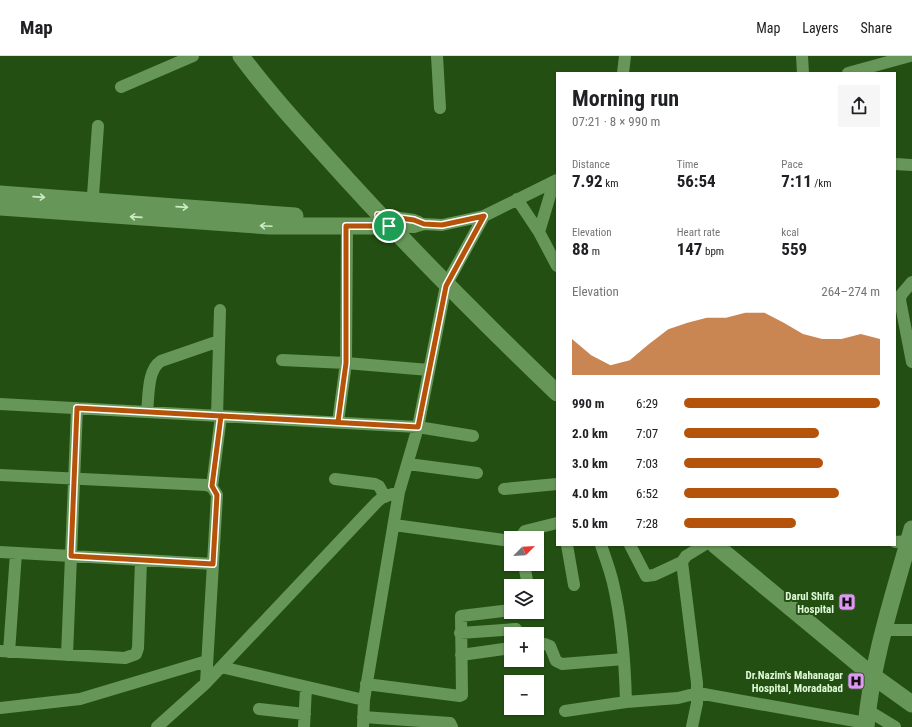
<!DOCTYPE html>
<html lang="en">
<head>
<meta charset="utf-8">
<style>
	body { margin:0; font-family:"Roboto Condensed",sans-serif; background:#f6f6f6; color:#202124; height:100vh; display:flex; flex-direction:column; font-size:15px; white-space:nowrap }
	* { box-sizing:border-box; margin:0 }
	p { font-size:13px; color:#757577 }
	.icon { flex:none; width:22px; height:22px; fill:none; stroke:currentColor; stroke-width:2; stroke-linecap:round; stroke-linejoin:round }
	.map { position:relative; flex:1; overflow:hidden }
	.drawer { position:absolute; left:556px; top:16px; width:340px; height:474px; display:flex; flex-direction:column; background:#fff; border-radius:0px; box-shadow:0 1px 3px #0004 }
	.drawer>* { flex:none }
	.needle { width:26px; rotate:66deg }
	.tools { position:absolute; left:504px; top:475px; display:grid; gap:8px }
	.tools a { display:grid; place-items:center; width:40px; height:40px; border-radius:0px; background:#fff; box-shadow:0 1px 3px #0004; font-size:20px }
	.pin { position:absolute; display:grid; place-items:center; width:34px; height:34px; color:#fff; margin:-17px; border:2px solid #fff; border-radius:50%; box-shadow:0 1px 4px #0007 }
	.round { display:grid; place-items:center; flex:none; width:42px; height:42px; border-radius:0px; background:#f6f6f6 }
	.summary { display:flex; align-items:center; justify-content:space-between; height:68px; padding:0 16px }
	h1 { font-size:22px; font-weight:700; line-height:30px }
	.metrics { display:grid; grid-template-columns:repeat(3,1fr); gap:6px; height:68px; padding:4px 16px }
	.metrics div { display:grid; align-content:center }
	.metrics b { font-size:17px; font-weight:700 }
	.metrics small { font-size:11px; font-weight:400 }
	.metrics p { font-size:11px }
	.chart { height:112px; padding:8px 16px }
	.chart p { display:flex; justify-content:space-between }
	.chart svg { width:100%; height:72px; margin-top:4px; fill:#b45309; opacity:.7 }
	ul { padding:0 16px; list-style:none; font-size:13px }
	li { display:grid; grid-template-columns:64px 48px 1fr; align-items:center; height:30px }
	li i { height:10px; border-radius:5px; background:#b45309 }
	header { display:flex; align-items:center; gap:24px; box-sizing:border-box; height:56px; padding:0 20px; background:#fff; border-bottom:1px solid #e0e0e0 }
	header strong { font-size:19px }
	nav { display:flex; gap:22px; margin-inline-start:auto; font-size:14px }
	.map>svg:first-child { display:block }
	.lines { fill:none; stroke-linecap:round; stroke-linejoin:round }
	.street { stroke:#669758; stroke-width:12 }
	.secondary { stroke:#669758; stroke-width:17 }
	.oneway { stroke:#cdeac5 }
	.route-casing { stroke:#fff; stroke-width:8 }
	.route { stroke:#b45309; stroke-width:5 }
	.labels { text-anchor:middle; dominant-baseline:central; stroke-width:4; stroke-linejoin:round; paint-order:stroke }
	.poi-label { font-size:11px; font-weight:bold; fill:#dff9d8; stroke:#235012; text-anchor:end }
</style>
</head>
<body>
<header>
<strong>Map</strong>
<nav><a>Map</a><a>Layers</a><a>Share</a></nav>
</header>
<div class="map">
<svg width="912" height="671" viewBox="0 0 912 671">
	<rect width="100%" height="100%" fill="#235012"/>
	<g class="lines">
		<path class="street" d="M437 0 440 52
			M802 0 803 17
			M623 17 625 0
			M848 17 910 0
			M121 31 193 0
			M895 108 912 109
			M517 143 539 176 557 210
			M92 153 98 70
			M379 159 414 164 419 166
			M389 170 414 171 424 168 442 169 484 160 557 124
			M539 176 554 126
			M912 226 901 239 900 244 912 306
			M282 304 346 307 429 314
			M0 348 418 371 473 380
			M147 356C149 340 147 314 161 305L219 285
			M217 360 220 254
			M338 366 346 307 347 170
			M408 408 477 417
			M0 419 206 429 212 431 217 439 206 627
			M335 423 375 428 379 430 385 441
			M212 431 221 360
			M504 433 557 428
			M394 469 511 485
			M520 482 525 475 557 467
			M895 486 909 485
			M567 489 574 529
			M601 489C605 501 610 514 613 527 622 565 625 607 626 646
			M630 489 646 520 654 519 682 506
			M0 496 213 508
			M524 508 528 530
			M883 574H912
			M460 577 516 573
			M537 589 545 588 550 590 556 605 562 608 624 603
			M0 595 125 602 136 598 138 592 141 504
			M9 596 16 497
			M67 599 77 352
			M461 599 511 592
			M221 611 364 644
			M366 628 460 640 462 639 461 560 511 554
			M0 652 80 643 207 605
			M259 653 305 658
			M867 654 895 671
			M565 655 626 646 678 642 698 637 866 667
			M363 661 450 667 452 671
			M157 671 206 627 377 446 383 441 399 436
			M304 671 306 631
			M363 671 364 644 399 436 418 371 446 229 484 160
			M692 671 697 647V627L682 506 686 500 704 489"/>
		<path class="secondary" d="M241 0C267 35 296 67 325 99 399 182 477 260 557 337
			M0 138 295 160
			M0 151 269 170H389
			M715 489 873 620 912 648
			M866 671C872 603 894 538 912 473"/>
	</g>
	<defs><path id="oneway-shaft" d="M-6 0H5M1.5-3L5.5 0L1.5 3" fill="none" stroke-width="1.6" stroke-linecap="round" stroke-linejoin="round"/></defs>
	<g class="oneway">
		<use href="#oneway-shaft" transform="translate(39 141) rotate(4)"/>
		<use href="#oneway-shaft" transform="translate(182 151) rotate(4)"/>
		<use href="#oneway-shaft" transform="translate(136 161) rotate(-176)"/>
		<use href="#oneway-shaft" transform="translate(266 170) rotate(-177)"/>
	</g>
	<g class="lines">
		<defs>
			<path id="route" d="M389 170H346V307L338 366 221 360 212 430 217 439 213 508 71 500 77 352C191 358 304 365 418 371L446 230 484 160 442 169 424 168 414 164 378 159 389 170"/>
		</defs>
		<use href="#route" class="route-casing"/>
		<use href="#route" class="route"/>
	</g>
	<defs>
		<symbol id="hospital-square" viewBox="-11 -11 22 22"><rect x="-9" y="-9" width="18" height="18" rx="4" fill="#de98f2" stroke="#235012"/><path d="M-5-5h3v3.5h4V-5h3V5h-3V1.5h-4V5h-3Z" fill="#111"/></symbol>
	</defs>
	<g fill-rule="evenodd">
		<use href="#hospital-square" x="837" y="536" width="20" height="20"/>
		<use href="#hospital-square" x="846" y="615" width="20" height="20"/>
	</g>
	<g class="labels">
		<g class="poi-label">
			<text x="834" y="540">Darul Shifa<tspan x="834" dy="13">Hospital</tspan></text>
			<text x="843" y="619">Dr.Nazim's Mahanagar<tspan x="843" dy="13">Hospital, Moradabad</tspan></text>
		</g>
	</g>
</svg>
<div class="tools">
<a><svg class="needle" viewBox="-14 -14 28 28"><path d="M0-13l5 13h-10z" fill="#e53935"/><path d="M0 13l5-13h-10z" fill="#757577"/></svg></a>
<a><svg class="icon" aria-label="layers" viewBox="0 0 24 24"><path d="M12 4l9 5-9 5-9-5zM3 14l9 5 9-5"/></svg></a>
<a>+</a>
<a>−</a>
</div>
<div class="pin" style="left:389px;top:170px;background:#1e9e55"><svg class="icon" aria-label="arrive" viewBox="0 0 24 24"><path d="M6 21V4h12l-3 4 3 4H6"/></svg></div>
<section class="drawer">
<div class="summary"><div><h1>Morning run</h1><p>07:21 · 8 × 990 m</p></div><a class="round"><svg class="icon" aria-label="share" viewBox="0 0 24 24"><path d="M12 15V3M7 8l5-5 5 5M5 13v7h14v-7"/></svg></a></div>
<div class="metrics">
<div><p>Distance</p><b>7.92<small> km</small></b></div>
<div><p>Time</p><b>56:54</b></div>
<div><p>Pace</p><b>7:11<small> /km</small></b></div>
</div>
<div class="metrics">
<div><p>Elevation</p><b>88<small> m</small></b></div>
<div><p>Heart rate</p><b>147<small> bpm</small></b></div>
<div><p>kcal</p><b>559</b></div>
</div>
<div class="chart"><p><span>Elevation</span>264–274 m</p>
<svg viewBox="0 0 160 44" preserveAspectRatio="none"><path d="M0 44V22L10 32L20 38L30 35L40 25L50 16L60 12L70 9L80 9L90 6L100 6L110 12L120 19L130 22L140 22L150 19L160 22V44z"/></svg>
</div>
<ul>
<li><b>990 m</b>6:29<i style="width:100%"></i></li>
<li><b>2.0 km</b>7:07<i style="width:69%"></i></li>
<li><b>3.0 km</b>7:03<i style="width:71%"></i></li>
<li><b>4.0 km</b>6:52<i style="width:79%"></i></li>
<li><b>5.0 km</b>7:28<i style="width:57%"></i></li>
</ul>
</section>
</div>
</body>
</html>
